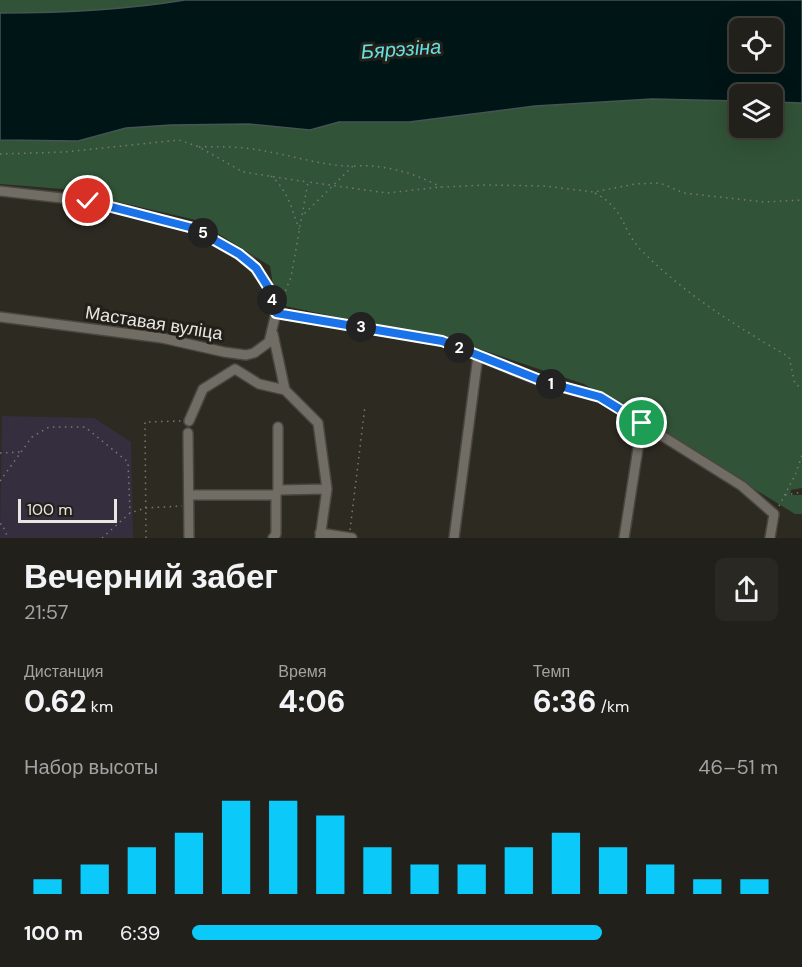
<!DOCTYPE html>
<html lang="ru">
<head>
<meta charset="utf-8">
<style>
	body { margin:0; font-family:"DM Sans",sans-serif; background:#2a2823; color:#f1f3f6; height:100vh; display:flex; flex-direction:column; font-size:22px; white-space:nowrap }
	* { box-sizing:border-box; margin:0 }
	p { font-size:20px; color:#a2a3a2 }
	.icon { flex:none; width:33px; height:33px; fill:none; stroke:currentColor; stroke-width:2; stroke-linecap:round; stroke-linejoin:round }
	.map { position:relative; height:538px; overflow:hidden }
	.drawer { display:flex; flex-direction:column; background:#22201a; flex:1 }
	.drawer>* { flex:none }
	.buttons { position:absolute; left:729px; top:18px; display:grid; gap:12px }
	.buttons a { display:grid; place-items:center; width:54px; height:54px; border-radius:9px; background:#22201a; box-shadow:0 6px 24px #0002,0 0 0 2px #3f3e39; font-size:30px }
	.scale { position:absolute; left:18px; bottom:15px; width:99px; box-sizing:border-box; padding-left:6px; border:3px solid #e8e6e1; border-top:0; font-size:16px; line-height:21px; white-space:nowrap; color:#e8e6e1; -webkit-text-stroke:4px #232019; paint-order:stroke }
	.pin { position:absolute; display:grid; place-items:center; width:51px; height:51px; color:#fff; margin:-26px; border:3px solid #fff; border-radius:50%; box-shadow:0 2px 6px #0007 }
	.km { position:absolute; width:30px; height:30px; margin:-15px; border-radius:50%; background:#222; color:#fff; font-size:16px; line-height:30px; text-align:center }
	.round { display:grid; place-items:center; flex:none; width:63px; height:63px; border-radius:9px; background:#2a2823 }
	.head { display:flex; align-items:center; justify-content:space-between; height:102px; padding:0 24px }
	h1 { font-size:33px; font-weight:700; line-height:45px }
	.stats { display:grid; grid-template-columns:repeat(3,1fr); gap:9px; height:102px; padding:6px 24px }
	.stats div { display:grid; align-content:center }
	.stats b { font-size:30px; font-weight:700 }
	.stats small { font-size:16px; font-weight:400 }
	.stats p { font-size:16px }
	.chart { height:168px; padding:12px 24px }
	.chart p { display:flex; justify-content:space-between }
	.chart svg { width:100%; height:108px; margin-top:6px; stroke:#0bcafa; stroke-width:6 }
	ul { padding:0 24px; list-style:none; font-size:20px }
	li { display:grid; grid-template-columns:96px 72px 1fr; align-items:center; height:45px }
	li i { height:15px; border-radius:8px; background:#0bcafa }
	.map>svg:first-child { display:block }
	.education { fill:#352e3f }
	.green { fill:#315337 }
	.water { fill:#001516; stroke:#465453; stroke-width:1.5; fill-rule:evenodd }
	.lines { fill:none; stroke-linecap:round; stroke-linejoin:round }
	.minor-casing { stroke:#48463f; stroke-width:12 }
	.path { stroke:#7b7972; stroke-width:1.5; stroke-dasharray:1.5 4.5; stroke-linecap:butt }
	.minor { stroke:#716d65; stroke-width:9 }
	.route-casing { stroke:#fff; stroke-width:12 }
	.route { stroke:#1a73e8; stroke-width:8 }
	.labels { text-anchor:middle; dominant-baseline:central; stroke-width:6; stroke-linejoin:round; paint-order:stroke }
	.street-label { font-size:18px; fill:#e8e6e1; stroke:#232019 }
	.water-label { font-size:20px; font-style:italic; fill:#66e0e1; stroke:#232019 }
</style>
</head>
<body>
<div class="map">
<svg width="802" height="538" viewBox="0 0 802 538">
	<rect width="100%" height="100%" fill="#2d2a22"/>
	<path class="education" d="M2 416 94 418 131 442 133 538H0Z"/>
	<path class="green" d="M0 0H185C124 10 62 13 0 13Z
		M652 99 739 101 740 128H772L773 102 802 103V488L791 490 790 495H802V514H795L584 384 470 346 276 304 270 266 196 220 62 189 0 184V140L78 141 126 128 171 125 249 124 310 130 339 122H409L535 106Z"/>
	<path class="water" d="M185 0H802V103L773 102 772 94H740L739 101 652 99 535 106 409 122H339L310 130 249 124 171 125 126 128 78 141 0 140V13C62 13 124 10 185 0ZM740 28H772V62H740Z"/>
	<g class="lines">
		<defs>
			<path id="minor" d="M0 191 88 201 193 228 250 261 268 287 276 313 269 342 254 353 246 355 224 352 162 338 0 317
				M276 313 442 341 545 383 600 397 742 486 774 514 770 538
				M273 334 285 390 318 423 327 489 320 538
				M189 421 203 389 235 369 259 384 285 390
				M278 427V490
				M188 433 189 538
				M189 495H276L278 490 327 489
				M320 533 352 538
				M273 538 276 534V495
				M454 538 478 356
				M624 538 642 423"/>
		</defs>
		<use href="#minor" class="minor-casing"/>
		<path class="path" d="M199 147C223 146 246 147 270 152 297 157 324 166 353 166L302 216
			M0 154 64 152 179 140 199 147 243 172 307 182
			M354 166C384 164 414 173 441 187
			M271 176C288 190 292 210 299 229
			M595 193C625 209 621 228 640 249 683 293 736 326 789 357L795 384 802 388
			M281 302 291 277 308 182 387 193 441 187 487 185 545 186 594 192 635 184 660 183 684 193 764 202 802 200
			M0 453 20 452
			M0 481 32 437 49 427H85L128 462 130 513
			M785 495 802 492
			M779 506 796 473 802 455
			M0 524H2L8 538
			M350 530 365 406
			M102 538 130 513 145 508 182 506
			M146 538 145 422 182 421"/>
		<use href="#minor" class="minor"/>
	</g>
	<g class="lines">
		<defs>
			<path id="route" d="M88 201 193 228 239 254 256 268 268 287 276 313 442 341 545 382 600 397 642 423"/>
		</defs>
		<use href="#route" class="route-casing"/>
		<use href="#route" class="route"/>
	</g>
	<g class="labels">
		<g class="street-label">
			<text transform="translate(154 323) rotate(9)">Маставая вуліца</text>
		</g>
		<g class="water-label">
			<text transform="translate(401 49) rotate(-4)">Бярэзіна</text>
		</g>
	</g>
</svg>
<div class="buttons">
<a><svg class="icon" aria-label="locate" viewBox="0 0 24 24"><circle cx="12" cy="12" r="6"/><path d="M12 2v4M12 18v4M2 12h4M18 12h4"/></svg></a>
<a><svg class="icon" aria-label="layers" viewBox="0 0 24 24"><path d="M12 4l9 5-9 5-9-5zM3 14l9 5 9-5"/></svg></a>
</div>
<div class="scale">100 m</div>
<div class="pin" style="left:642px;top:423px;background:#1e9e55"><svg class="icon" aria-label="arrive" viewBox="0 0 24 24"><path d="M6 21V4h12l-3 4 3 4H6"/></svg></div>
<div class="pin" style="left:88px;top:201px;background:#d93025"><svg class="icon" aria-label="check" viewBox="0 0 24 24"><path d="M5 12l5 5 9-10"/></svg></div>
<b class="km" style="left:551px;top:384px">1</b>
<b class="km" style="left:459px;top:348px">2</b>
<b class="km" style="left:361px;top:327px">3</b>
<b class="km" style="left:272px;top:300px">4</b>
<b class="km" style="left:203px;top:233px">5</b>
</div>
<section class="drawer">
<div class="head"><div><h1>Вечерний забег</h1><p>21:57</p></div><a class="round"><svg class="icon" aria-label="share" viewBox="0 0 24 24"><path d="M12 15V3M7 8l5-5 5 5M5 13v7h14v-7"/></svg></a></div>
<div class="stats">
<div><p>Дистанция</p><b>0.62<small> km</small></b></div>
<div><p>Время</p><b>4:06</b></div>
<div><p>Темп</p><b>6:36<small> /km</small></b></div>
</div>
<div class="chart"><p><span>Набор высоты</span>46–51 m</p>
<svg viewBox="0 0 160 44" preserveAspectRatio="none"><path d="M5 44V38M15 44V32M25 44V25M35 44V19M45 44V6M55 44V6M65 44V12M75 44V25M85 44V32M95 44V32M105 44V25M115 44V19M125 44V25M135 44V32M145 44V38M155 44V38"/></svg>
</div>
<ul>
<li><b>100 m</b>6:39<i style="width:70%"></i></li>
</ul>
</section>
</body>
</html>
